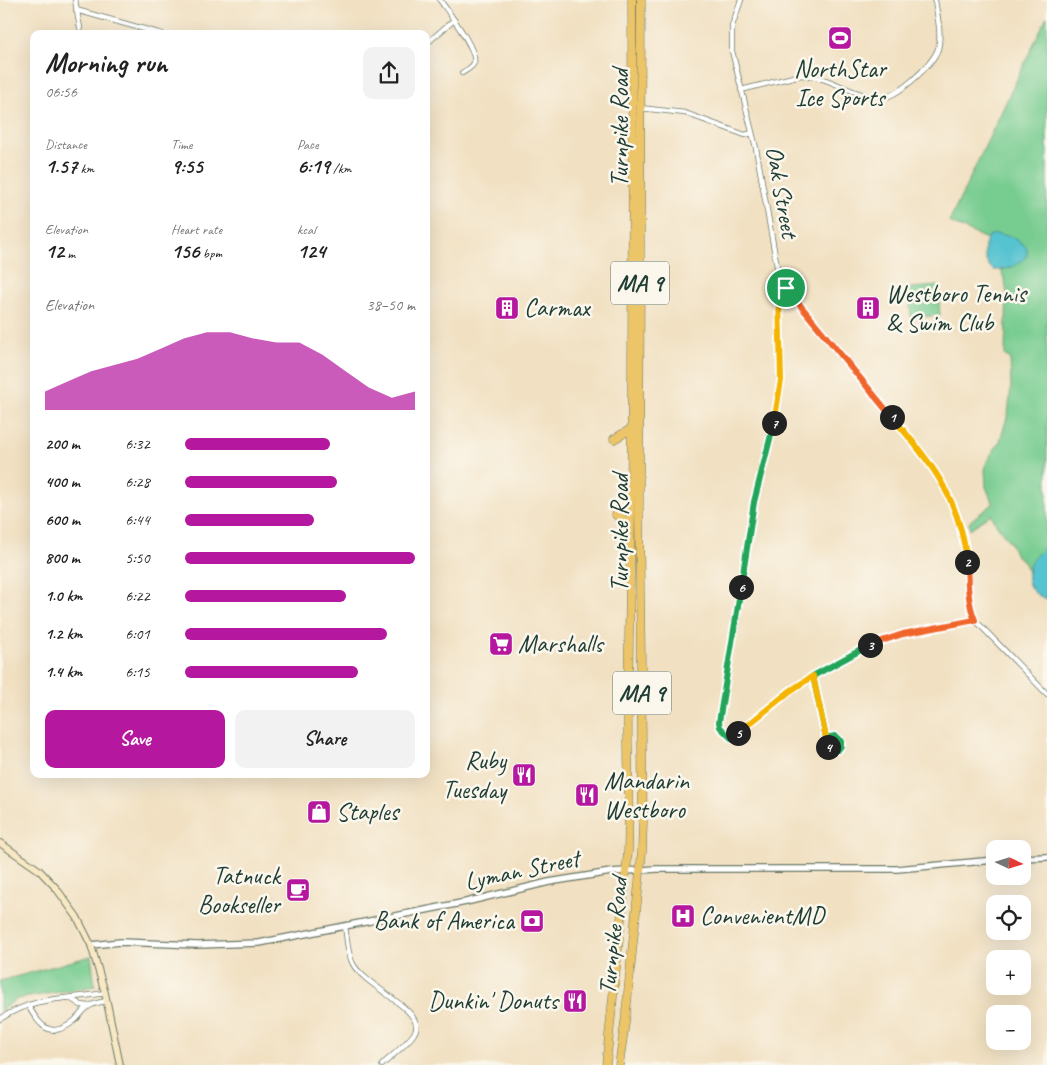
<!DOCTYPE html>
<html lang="en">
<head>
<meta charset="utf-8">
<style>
	body { margin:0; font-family:Caveat,sans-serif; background:#f2f2f2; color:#222; height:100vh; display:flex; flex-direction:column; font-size:19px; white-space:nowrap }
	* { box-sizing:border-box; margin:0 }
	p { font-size:16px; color:#767676 }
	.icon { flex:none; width:28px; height:28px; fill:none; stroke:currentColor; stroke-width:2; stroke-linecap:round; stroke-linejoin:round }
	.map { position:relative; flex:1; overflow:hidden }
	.sheet { position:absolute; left:30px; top:30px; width:400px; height:748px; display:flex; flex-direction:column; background:#fff; border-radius:10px; box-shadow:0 5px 20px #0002 }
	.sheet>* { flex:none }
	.needle { width:32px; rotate:94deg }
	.buttons { position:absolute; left:986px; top:840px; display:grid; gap:10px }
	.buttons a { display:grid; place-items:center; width:45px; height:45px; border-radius:10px; background:#fff; box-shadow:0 5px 20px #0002; font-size:25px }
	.pin { position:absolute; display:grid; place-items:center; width:42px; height:42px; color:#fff; margin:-21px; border:2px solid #fff; border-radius:50%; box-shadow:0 1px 5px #0007 }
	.km { position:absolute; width:25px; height:25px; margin:-12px; border-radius:50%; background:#222; color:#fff; font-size:14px; line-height:25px; text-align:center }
	.round { display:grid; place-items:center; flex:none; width:52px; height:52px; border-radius:10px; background:#f2f2f2 }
	.head { display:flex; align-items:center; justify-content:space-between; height:85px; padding:0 15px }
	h1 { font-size:28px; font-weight:800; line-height:38px }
	.figures { display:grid; grid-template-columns:repeat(3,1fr); gap:8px; height:85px; padding:5px 15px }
	.figures div { display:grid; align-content:center }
	.figures b { font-size:21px; font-weight:800 }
	.figures small { font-size:14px; font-weight:400 }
	.figures p { font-size:14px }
	.chart { height:140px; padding:10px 15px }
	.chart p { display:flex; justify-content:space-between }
	.chart svg { width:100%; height:90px; margin-top:5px; fill:#b5179e; opacity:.7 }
	.cta { display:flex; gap:10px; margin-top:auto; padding:10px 15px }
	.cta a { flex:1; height:58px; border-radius:10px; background:#b5179e; color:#fff; font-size:20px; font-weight:800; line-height:58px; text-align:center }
	.cta a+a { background:#f2f2f2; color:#222 }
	ul { padding:0 15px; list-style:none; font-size:16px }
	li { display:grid; grid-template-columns:80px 60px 1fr; align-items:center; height:38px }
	li i { height:12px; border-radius:6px; background:#b5179e }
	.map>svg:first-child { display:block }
	.green { fill:#77cc90; stroke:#4b8462 }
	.water { fill:#57c3d0; stroke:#3b8082 }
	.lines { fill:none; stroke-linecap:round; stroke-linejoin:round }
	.minor-casing { stroke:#687665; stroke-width:6 }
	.tertiary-casing { stroke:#687665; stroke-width:8 }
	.secondary-casing { stroke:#687665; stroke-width:8 }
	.trunk-casing { stroke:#687665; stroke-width:9 }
	.minor { stroke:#fff; stroke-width:4.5 }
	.tertiary { stroke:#fff; stroke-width:5.5 }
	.secondary { stroke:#f8e8c3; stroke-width:6 }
	.trunk { stroke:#edc569; stroke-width:8 }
	.split-1-casing { stroke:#fff; stroke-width:10 }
	.split-2-casing { stroke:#fff; stroke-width:10 }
	.split-3-casing { stroke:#fff; stroke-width:10 }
	.split-4-casing { stroke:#fff; stroke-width:10 }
	.split-5-casing { stroke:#fff; stroke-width:10 }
	.split-6-casing { stroke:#fff; stroke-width:10 }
	.split-7-casing { stroke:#fff; stroke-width:10 }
	.split-8-casing { stroke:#fff; stroke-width:10 }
	.split-1 { stroke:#f0652b; stroke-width:6 }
	.split-2 { stroke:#f5b400; stroke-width:6 }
	.split-3 { stroke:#f0652b; stroke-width:6 }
	.split-4 { stroke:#22a559; stroke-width:6 }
	.split-5 { stroke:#f5b400; stroke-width:6 }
	.split-6 { stroke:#22a559; stroke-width:6 }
	.split-7 { stroke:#22a559; stroke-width:6 }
	.split-8 { stroke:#f5b400; stroke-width:6 }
	.labels { text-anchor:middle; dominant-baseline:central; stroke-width:5; stroke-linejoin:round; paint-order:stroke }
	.shield { fill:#fbf7ec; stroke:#61756b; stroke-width:1 }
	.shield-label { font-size:24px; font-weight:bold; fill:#1f3d34 }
	.poi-label { font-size:25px; fill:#1f3d34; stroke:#fbf7ec; text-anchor:start }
	.street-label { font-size:25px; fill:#1f3d34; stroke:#fbf7ec }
</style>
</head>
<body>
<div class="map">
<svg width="1047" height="1065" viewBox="0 0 1047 1065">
	<rect width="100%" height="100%" fill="#fbf7ec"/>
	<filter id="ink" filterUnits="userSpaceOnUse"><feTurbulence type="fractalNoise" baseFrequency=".02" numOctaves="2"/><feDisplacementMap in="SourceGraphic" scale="10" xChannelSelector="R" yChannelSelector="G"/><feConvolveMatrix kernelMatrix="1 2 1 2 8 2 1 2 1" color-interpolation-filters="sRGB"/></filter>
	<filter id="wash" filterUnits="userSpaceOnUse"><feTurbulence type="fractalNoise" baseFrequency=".0096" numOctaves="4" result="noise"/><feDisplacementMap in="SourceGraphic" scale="20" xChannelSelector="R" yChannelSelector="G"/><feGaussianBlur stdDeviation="1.12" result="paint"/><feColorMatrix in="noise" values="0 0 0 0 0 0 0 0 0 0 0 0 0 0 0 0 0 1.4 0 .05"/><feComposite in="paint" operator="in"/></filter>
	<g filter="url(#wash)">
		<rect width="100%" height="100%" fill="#f1e0c1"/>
		<path class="green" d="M1047 16V544L1045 545 1041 553 1033 558 1028 573 1025 563 1015 554 1011 544 996 524 991 514 970 529 969 522 993 504 986 487 985 469 987 461 1000 441 1008 414 1011 387 1010 358 1005 356V351L1007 292 1004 279 991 241 949 222Z
			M938 286 940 315 911 318 909 288Z
			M91 956 95 986 17 999 0 1011V981Z"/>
		<path class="water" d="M995 234C1008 235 1018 238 1027 248V255C1020 265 1006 271 993 270 983 261 982 247 989 236Z
			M1047 544V599C1028 593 1023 579 1032 560 1035 555 1041 553 1045 545Z"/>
	</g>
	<g filter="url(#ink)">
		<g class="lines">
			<defs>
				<path id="minor" d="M75 0 80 28
					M440 0C448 12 478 50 474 63 472 68 466 70 462 73
					M741 0 732 26V51L756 148 778 272 781 282 925 456C947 488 962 521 966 560 969 581 967 601 976 621L1047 694
					M76 10 162 34
					M426 44 454 20
					M741 90 801 75C829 76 851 95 878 98 895 100 933 65 938 49 942 34 937 15 935 0
					M640 108 685 113 745 135 752 133
					M786 288 779 297V305L782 368 780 393 754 502 731 651 719 722 720 727 731 738 799 684 870 645 909 633 975 620
					M813 676 826 738C827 744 827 749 834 751L840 747 841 741C837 735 832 737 826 738
					M345 926C347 938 347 953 353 964 364 985 421 1009 416 1029 414 1039 390 1057 382 1065
					M70 998 81 1005 89 1006
					M28 1005C39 1026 51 1040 74 1021 79 1017 83 1010 88 1007 93 1003 101 1002 107 1001
					M0 1019C37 995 64 1000 105 993"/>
				<path id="tertiary" d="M1022 858 1047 857
					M91 945 121 942 197 945 259 943 466 902 549 882 611 872 657 869H897L995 860"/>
				<path id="secondary" d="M0 843 39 870 56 888 77 917 91 945 105 993 120 1065"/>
				<path id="trunk" d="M614 439 631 429
					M616 515 630 523
					M606 1065 628 852C630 798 627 744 628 689 633 460 633 230 632 0
					M619 1065 625 1023 642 852 643 822 639 510 641 0"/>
			</defs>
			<use href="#minor" class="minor-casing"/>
			<use href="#tertiary" class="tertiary-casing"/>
			<use href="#secondary" class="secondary-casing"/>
			<use href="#trunk" class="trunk-casing"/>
			<use href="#minor" class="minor"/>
			<use href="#tertiary" class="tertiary"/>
			<use href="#secondary" class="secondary"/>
			<use href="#trunk" class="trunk"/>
		</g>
	</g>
	<g class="lines" filter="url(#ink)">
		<defs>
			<path id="split-1" d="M786 288 892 417"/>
			<path id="split-2" d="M892 417C932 463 960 499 967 562"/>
			<path id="split-3" d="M870 645 903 634 975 620C967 601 968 582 967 562"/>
			<path id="split-4" d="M828 747 832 750H838L841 746V741L835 736 826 738 813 676 870 645"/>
			<path id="split-5" d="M738 733 790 691 813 676 828 747"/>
			<path id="split-6" d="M738 733 731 738 720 727 719 722 741 587"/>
			<path id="split-7" d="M741 587 754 502 774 423"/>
			<path id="split-8" d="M774 423 781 380 779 297 786 288"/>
		</defs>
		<use href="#split-1" class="split-1-casing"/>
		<use href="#split-2" class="split-2-casing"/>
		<use href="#split-3" class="split-3-casing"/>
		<use href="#split-4" class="split-4-casing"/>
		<use href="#split-5" class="split-5-casing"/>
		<use href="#split-6" class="split-6-casing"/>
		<use href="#split-7" class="split-7-casing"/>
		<use href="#split-8" class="split-8-casing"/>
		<use href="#split-1" class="split-1"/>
		<use href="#split-2" class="split-2"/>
		<use href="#split-3" class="split-3"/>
		<use href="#split-4" class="split-4"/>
		<use href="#split-5" class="split-5"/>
		<use href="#split-6" class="split-6"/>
		<use href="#split-7" class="split-7"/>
		<use href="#split-8" class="split-8"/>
	</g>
	<defs>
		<symbol id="stadium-square" viewBox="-11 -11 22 22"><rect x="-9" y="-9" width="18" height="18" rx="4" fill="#b5179e" stroke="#fbf7ec"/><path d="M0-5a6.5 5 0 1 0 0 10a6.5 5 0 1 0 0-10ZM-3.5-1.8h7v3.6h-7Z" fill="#fff"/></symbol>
		<symbol id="building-square" viewBox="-11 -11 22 22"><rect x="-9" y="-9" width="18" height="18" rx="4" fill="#b5179e" stroke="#fbf7ec"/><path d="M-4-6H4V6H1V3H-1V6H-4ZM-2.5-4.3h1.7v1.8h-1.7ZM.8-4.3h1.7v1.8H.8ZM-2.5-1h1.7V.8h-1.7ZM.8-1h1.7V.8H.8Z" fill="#fff"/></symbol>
		<symbol id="supermarket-square" viewBox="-11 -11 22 22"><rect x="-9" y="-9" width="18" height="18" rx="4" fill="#b5179e" stroke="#fbf7ec"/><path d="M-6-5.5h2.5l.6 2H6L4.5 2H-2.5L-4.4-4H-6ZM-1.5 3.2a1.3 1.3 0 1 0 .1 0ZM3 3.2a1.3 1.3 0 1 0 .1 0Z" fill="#fff"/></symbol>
		<symbol id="restaurant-square" viewBox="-11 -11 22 22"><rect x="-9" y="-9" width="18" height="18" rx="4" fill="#b5179e" stroke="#fbf7ec"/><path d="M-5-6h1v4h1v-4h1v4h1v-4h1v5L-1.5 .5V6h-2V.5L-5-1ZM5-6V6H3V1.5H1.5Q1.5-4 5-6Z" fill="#fff"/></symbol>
		<symbol id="shop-square" viewBox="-11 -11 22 22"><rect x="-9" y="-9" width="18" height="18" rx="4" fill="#b5179e" stroke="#fbf7ec"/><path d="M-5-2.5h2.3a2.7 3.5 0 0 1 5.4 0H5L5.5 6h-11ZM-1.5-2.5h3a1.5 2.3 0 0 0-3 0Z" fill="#fff"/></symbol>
		<symbol id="cafe-square" viewBox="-11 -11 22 22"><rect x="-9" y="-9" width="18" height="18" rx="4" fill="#b5179e" stroke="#fbf7ec"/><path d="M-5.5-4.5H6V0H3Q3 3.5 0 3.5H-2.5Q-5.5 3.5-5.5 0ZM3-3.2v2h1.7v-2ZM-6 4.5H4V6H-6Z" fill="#fff"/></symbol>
		<symbol id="hospital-square" viewBox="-11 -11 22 22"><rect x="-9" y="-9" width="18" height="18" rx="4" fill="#b5179e" stroke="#fbf7ec"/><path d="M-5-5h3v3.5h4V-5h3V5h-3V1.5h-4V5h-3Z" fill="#fff"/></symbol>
		<symbol id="bank-square" viewBox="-11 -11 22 22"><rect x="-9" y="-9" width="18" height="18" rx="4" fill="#b5179e" stroke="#fbf7ec"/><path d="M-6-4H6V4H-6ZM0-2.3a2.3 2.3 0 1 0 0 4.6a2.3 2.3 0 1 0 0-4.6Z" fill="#fff"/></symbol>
	</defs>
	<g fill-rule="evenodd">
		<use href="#stadium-square" x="826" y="24" width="28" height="28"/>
		<use href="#building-square" x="493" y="294" width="28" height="28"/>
		<use href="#building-square" x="854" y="294" width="28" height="28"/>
		<use href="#supermarket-square" x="487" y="630" width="28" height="28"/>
		<use href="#restaurant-square" x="510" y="761" width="28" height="28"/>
		<use href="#restaurant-square" x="573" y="781" width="28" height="28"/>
		<use href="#shop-square" x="305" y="798" width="28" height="28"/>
		<use href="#cafe-square" x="284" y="876" width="28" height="28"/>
		<use href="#hospital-square" x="669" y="902" width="28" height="28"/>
		<use href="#bank-square" x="518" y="907" width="28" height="28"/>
		<use href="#restaurant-square" x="561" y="987" width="28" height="28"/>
	</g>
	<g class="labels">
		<g class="shield">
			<rect x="611" y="261.5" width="58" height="43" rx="4"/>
			<rect x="613" y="671.5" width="58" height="43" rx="4"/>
		</g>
		<g class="shield-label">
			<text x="640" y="283">MA 9</text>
			<text x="642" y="693">MA 9</text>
		</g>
		<g class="poi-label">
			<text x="840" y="69" text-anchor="middle">NorthStar<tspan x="840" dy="29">Ice Sports</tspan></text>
			<text x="886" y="294">Westboro Tennis<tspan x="886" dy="29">&amp; Swim Club</tspan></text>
			<text x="524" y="308">Carmax</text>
			<text x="518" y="644">Marshalls</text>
			<text x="506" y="761" text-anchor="end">Ruby<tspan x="506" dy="29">Tuesday</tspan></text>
			<text x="604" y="781">Mandarin<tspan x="604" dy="29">Westboro</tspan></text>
			<text x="336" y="812">Staples</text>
			<text x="280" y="876" text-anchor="end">Tatnuck<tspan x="280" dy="29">Bookseller</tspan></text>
			<text x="700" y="916">ConvenientMD</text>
			<text x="514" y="921" text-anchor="end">Bank of America</text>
			<text x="558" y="1001" text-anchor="end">Dunkin' Donuts</text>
		</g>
		<g class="street-label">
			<text transform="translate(620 128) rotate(-90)">Turnpike Road</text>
			<text transform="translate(782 192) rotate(80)">Oak Street</text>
			<text transform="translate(620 533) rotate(-90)">Turnpike Road</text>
			<text transform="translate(522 870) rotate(-12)">Lyman Street</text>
			<text transform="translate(613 936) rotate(-84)">Turnpike Road</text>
		</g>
	</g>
</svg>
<div class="buttons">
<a><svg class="needle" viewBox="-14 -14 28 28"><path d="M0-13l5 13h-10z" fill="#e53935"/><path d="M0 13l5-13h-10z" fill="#767676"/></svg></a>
<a><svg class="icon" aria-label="locate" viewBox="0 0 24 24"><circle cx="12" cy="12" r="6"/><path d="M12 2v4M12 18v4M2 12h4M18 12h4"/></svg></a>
<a>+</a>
<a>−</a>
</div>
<div class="pin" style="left:786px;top:288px;background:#1e9e55"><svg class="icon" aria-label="arrive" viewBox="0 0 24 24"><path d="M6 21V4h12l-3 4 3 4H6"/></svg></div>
<b class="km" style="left:892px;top:417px">1</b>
<b class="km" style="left:967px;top:562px">2</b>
<b class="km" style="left:870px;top:645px">3</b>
<b class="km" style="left:828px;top:747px">4</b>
<b class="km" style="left:738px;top:733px">5</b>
<b class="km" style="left:741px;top:587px">6</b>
<b class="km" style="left:774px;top:423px">7</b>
<section class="sheet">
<div class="head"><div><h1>Morning run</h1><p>06:56</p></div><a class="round"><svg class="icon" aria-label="share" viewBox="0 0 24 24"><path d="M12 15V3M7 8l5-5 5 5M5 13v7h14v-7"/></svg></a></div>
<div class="figures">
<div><p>Distance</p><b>1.57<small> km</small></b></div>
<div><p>Time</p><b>9:55</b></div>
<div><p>Pace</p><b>6:19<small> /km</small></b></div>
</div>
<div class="figures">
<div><p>Elevation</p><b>12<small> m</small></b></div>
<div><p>Heart rate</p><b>156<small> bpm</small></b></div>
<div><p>kcal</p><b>124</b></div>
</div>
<div class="chart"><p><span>Elevation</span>38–50 m</p>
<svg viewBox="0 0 160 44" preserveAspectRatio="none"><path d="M0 44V35L10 30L20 25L30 22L40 19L50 14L60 9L70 6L80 6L90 9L100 11L110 11L120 17L130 25L140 33L150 38L160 35V44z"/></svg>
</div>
<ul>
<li><b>200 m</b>6:32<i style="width:63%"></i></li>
<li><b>400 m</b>6:28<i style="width:66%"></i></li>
<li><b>600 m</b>6:44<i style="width:56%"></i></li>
<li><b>800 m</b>5:50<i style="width:100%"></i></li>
<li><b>1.0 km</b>6:22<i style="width:70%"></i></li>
<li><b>1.2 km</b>6:01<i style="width:88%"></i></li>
<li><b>1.4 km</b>6:15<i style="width:75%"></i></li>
</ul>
<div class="cta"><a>Save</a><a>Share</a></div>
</section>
</div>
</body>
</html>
